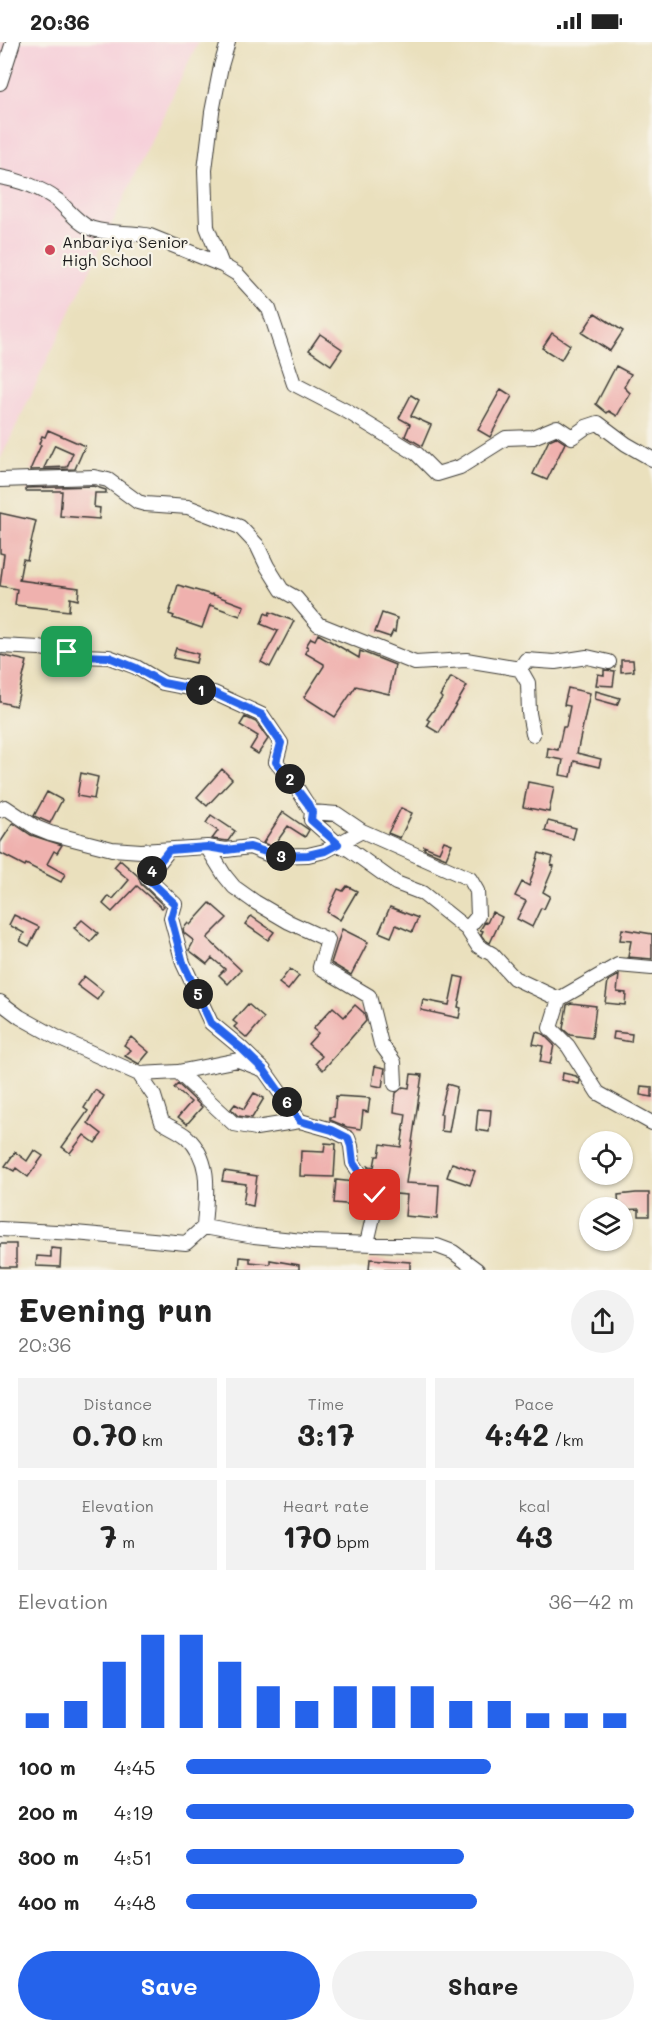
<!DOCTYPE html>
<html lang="en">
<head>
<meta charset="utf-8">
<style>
	body { margin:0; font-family:Mali,sans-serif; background:#f2f2f2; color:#222; height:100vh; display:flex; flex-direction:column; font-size:22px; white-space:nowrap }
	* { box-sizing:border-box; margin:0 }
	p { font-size:20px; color:#767676 }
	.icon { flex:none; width:33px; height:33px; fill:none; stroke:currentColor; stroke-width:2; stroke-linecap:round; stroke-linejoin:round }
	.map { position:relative; height:1228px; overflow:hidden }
	.details { display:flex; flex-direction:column; background:#fff; flex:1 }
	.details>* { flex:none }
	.tools { position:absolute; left:579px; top:1089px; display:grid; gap:12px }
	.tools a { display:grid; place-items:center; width:54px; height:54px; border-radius:50%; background:#fff; box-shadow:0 2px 4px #0004; font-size:30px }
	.pin { position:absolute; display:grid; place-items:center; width:51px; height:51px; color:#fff; margin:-26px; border-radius:12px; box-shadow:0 3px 9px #0006 }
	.km { position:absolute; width:30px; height:30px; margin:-15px; border-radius:50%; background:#222; color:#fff; font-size:16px; line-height:30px; text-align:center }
	.round { display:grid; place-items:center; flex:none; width:63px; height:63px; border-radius:32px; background:#f2f2f2 }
	.headline { display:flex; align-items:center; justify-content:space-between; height:102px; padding:0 18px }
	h1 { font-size:33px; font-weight:700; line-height:45px }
	.stats { display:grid; grid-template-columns:repeat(3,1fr); gap:9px; height:102px; padding:6px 18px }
	.stats div { display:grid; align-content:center; border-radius:0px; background:#f2f2f2; text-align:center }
	.stats b { font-size:30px; font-weight:700 }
	.stats small { font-size:16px; font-weight:400 }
	.stats p { font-size:16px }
	.chart { height:168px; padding:12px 18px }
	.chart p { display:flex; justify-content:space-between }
	.chart svg { width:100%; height:108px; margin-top:6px; stroke:#2563eb; stroke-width:6 }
	.cta { display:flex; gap:12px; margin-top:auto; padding:12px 18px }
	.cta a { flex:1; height:69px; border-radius:36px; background:#2563eb; color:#fff; font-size:24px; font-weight:700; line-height:69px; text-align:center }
	.cta a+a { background:#f2f2f2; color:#222 }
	ul { padding:0 18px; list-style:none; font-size:20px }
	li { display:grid; grid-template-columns:96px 72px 1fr; align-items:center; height:45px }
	li i { height:15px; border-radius:8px; background:#2563eb }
	.status { display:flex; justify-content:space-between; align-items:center; height:42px; padding:0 30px; background:#fff; direction:ltr }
	.status svg { height:16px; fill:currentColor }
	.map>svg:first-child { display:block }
	.built { fill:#f6cfd9 }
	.building { fill:#efb1ae; fill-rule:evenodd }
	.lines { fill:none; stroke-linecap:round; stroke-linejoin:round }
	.minor-casing { stroke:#3b3934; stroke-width:16 }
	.minor { stroke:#fff; stroke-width:14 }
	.route-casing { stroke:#fff; stroke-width:12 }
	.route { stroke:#2563eb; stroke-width:8 }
	.poi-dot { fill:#d1495b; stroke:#f7f3e8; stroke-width:2 }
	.labels { text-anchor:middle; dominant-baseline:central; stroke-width:4.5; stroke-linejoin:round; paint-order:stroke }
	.poi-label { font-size:16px; fill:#1c1c1c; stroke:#f7f3e8; text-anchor:start }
</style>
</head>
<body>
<div class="status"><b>20:36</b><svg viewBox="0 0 49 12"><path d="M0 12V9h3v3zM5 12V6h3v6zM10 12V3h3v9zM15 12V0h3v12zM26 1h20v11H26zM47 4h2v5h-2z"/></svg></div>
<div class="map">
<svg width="652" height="1228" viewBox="0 0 652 1228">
	<rect width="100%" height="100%" fill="#f7f3e8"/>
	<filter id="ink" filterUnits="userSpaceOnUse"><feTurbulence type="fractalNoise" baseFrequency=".0167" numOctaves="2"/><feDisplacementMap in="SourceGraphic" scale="12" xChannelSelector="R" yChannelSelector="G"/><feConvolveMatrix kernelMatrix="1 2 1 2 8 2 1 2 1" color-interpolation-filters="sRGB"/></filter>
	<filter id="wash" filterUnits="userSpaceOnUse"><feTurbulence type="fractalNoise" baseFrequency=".008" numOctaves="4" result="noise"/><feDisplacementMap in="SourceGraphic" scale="24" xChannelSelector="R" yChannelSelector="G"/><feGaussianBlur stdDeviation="1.35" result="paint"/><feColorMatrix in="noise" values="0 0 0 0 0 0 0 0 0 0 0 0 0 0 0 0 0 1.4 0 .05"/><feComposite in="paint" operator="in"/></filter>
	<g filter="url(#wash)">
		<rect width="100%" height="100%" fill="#eae0bd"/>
		<path class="built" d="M0 0H198L1 416H0Z"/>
		<g id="blocks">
			<path class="building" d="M595 271 623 289 610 309 582 291Z
				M552 291 570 303 561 318 542 306Z
				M320 292 342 307 331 323 309 308Z
				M616 324 631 332 624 345 630 351 617 374 609 369 607 371 596 362Z
				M501 347 512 354 490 395 478 388Z
				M411 353 419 358 411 374 431 383 422 404 405 394 410 382 399 376Z
				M48 388 85 404 75 427 30 428 41 403 39 402 42 394 45 395ZM55 403 73 411 67 425 44 426Z
				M556 395 565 401 547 438 533 432 549 398Z
				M93 444 106 448V451H95L94 465 100 466 99 477 60 474 62 449H26V446Z
				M0 471 36 479 27 518 23 517 19 538 79 546 78 558 70 556 69 569 15 563 17 547 0 544 4 512 0 511Z
				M178 543 212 553V552L244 564 240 574 210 563 202 586 173 576 174 574 169 572Z
				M270 570 294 579 270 625 261 620 278 589 261 582 265 571 269 573Z
				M382 571 397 576 395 590 393 589 390 595 375 590Z
				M318 592 359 616 360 609 395 623 389 652 356 644 335 675 304 655 324 624V622L305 611 308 605 306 604 311 596 315 598Z
				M176 606 198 612 196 621 173 616Z
				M0 613 27 619 16 664 0 660Z
				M621 618H633L634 629 621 630Z
				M604 628 615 629 613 644 596 643 598 632 604 633Z
				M451 635 467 644 439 691 427 684 430 679 427 677 442 656 440 654Z
				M568 646 590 651 577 711 601 717 599 725 574 719 571 735 560 733 563 718 547 715 548 706 558 708 563 685H566L570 664 564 663Z
				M596 649 620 656 617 663 595 657Z
				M245 675 256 680 268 697 258 712 250 707 258 694 240 683Z
				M222 727 232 737 207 764 197 755Z
				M81 731 98 735 94 757 77 754Z
				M528 740 554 745 549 770 523 765Z
				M47 750 62 758 50 781 34 774Z
				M401 766 412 771 400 796 388 791Z
				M283 770 309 788 305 795 288 784 273 805 263 801Z
				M211 773 235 789 228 799 212 797 218 789 206 781Z
				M548 779 576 786 573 797 545 789Z
				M13 781 31 793 62 803 57 811 54 809 47 822 65 832 61 840 26 822 25 824 0 811V801Z
				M444 799 452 802 446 816 424 807V804L439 810Z
				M539 811 553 815 551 823 554 824 543 850 550 854 544 867 541 866 532 885 517 877 526 859 515 854 522 840 529 844Z
				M120 818 138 834 141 842 164 864 162 866 137 844 112 870 103 862 109 854 113 857 129 838 114 825Z
				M347 844 357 849 340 878 327 870 338 847 343 849Z
				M210 861 227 876 207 896 241 928 228 942 219 933 225 927 212 916 207 922 189 908 194 899 184 891 183 887 188 881 190 883Z
				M390 865 418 876 412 890 396 883 391 895 379 890Z
				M492 870 502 875 490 901 484 897 481 893 483 889 480 888 485 880 487 881Z
				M14 873 39 885 29 904 20 899 24 891 9 883Z
				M251 874 274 890 268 898 245 882Z
				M82 878 98 891 90 900 74 886Z
				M342 887 368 900 351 933 331 921Z
				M622 887 652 892V917L628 915 631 899 620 898Z
				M290 927 299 934 288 948 279 941Z
				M619 933 617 950 626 951 625 963 605 961 608 939Z
				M84 934 103 949 97 958 77 943Z
				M455 934 464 936 458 965 461 966 459 976 421 968 423 958 449 963Z
				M571 961 596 964 592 996 570 993 563 987 567 963Z
				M248 962 264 976 247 996 234 985 237 982 233 979Z
				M355 963 364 971 366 979 323 1028 316 1021 322 1014 308 1002 318 991 313 987 333 965 344 975Z
				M536 990 543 992 554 1003 550 1022 540 1020 543 1004 533 1002Z
				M614 990 632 992 631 1000 613 997Z
				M131 995 149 1010 139 1022 125 1014 131 1008 124 1003Z
				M375 1024 385 1026 382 1045 372 1043Z
				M563 1031 576 1034 580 1039 579 1042 562 1038Z
				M411 1032 422 1033 406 1141 439 1143 437 1177 405 1174 407 1153 384 1151 379 1143V1139L375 1138 368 1126V1124L374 1125 376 1114H379L381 1102 401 1105 406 1072 394 1070 396 1051 403 1045 409 1046Z
				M178 1042 202 1065 187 1082 178 1075 191 1060 174 1046Z
				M447 1042 457 1045 449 1090 441 1089 442 1072H440Z
				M641 1044 652 1045V1055L640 1053Z
				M95 1048 104 1054 88 1081 102 1092 95 1101 84 1093 70 1111 62 1105 88 1069 84 1066Z
				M254 1051 264 1056 252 1076 238 1074 231 1067 235 1062 244 1067Z
				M336 1054 370 1056 368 1070 363 1069 361 1087 347 1085 330 1078V1075H334Z
				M478 1067 491 1068 489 1090 476 1088Z
				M325 1101 336 1102 334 1135 300 1134 301 1109 324 1110Z
				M34 1108 43 1114 28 1135 16 1126 14 1129 5 1124 15 1110 27 1119Z
				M452 1121 475 1129 470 1143 447 1135Z
				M224 1129 257 1134 253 1164 243 1162 246 1142 222 1139Z
				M336 1138 355 1140 358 1143 356 1163 334 1161Z
				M636 1151H649V1174H639V1167L622 1168V1166H619L618 1153Z
				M0 1202H16V1225H0Z
				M51 1206 61 1207 60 1225 36 1224 37 1214 51 1215Z
				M240 1215 250 1216V1220L270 1222V1218L299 1223V1228H239Z
				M370 1217 410 1220V1228H369Z"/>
		</g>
	</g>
	<g filter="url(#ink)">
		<use href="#blocks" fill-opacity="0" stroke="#3b3934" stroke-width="1.5"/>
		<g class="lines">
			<defs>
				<path id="minor" d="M0 41 13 0
					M0 135C19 138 41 146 57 158 68 167 79 183 93 187 112 193 131 189 150 194L222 223 237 232 269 267 294 342 348 370 417 412 437 432 460 425 506 396 533 395 557 385 572 395 586 385 598 381 626 402 652 417
					M222 223 207 185 205 128 212 70 221 24 228 0
					M0 438 94 435 108 438 138 460 145 462 188 465 240 485 257 503 267 524 282 548 296 556 318 582 415 621 466 618 520 627 526 618 555 620 587 615 609 620
					M0 604 40 606 81 614 109 615 136 625 163 641 214 651 262 673 281 701 276 720 295 743 312 770 337 772 362 789
					M520 627 528 641 529 671 533 692
					M0 768 5 765 35 785 50 791 112 807 141 809 207 805 226 808 250 805 272 814 308 813 325 809 362 789 470 837 477 849 478 874 467 887
					M312 770 311 778 338 802 350 808 396 841 422 851 467 887 478 904 492 912 514 936 559 957
					M207 805 225 834 234 845 255 860 289 880 328 898 320 925 369 954 381 1002 394 1020 395 1042
					M169 808 147 836 175 862 171 876 183 921 211 981 240 1005 264 1028
					M652 926 618 923 559 957 550 986 568 1004 598 1051 652 1081
					M0 960 20 975 58 996 139 1032 178 1030 234 1082 256 1086 300 1079 332 1088 348 1096 351 1104 353 1121 375 1153 376 1162 367 1201
					M178 1030 238 1018 264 1028 300 1079
					M139 1032 154 1054 162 1080C170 1085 180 1089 187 1095 213 1120 206 1152 204 1185
					M0 1187 75 1191 186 1201 204 1185 254 1194 313 1200 437 1204 453 1210 477 1228"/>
			</defs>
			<use href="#minor" class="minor-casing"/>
			<use href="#minor" class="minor"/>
		</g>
	</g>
	<g class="lines" filter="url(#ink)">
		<defs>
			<path id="route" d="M67 610 81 614 109 615 136 626 163 641 214 651 262 673 281 701 276 720 308 762 312 770 311 778 338 802 325 809 308 813 278 814 250 805 226 808 207 805 169 808 147 836 175 862 171 876 183 921 211 981 240 1005 264 1028 300 1079 332 1088 348 1096 351 1104 353 1121 375 1153"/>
		</defs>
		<use href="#route" class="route-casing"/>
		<use href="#route" class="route"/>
	</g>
	<circle class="poi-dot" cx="50" cy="208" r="6"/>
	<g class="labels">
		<g class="poi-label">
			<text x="62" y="199">Anbariya Senior<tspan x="62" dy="18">High School</tspan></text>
		</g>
	</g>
</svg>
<div class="tools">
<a><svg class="icon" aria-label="locate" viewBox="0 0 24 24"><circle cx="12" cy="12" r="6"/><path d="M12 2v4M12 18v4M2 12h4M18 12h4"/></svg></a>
<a><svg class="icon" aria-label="layers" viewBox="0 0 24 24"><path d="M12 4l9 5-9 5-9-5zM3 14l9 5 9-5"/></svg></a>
</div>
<div class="pin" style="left:67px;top:610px;background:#1e9e55"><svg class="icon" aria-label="arrive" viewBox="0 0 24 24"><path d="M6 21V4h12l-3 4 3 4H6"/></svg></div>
<div class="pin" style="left:375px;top:1153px;background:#d93025"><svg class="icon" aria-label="check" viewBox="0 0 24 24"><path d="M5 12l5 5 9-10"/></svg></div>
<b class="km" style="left:201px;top:648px">1</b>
<b class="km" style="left:290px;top:737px">2</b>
<b class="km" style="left:281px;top:814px">3</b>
<b class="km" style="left:152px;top:829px">4</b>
<b class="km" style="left:198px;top:952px">5</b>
<b class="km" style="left:287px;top:1060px">6</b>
</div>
<section class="details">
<div class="headline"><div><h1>Evening run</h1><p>20:36</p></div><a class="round"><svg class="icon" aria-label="share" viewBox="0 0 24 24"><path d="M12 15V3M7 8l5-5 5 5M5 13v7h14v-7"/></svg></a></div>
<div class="stats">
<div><p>Distance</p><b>0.70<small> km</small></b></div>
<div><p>Time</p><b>3:17</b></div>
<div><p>Pace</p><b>4:42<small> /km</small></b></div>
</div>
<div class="stats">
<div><p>Elevation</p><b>7<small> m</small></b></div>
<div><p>Heart rate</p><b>170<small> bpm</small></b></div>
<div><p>kcal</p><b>43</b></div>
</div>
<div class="chart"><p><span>Elevation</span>36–42 m</p>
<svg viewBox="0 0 160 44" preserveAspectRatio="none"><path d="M5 44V38M15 44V33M25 44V17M35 44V6M45 44V6M55 44V17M65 44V27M75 44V33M85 44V27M95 44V27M105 44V27M115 44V33M125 44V33M135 44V38M145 44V38M155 44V38"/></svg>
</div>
<ul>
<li><b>100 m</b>4:45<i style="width:68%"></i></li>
<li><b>200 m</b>4:19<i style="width:100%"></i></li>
<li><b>300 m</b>4:51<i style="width:62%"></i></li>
<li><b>400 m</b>4:48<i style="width:65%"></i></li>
</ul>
<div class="cta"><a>Save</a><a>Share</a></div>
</section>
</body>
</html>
